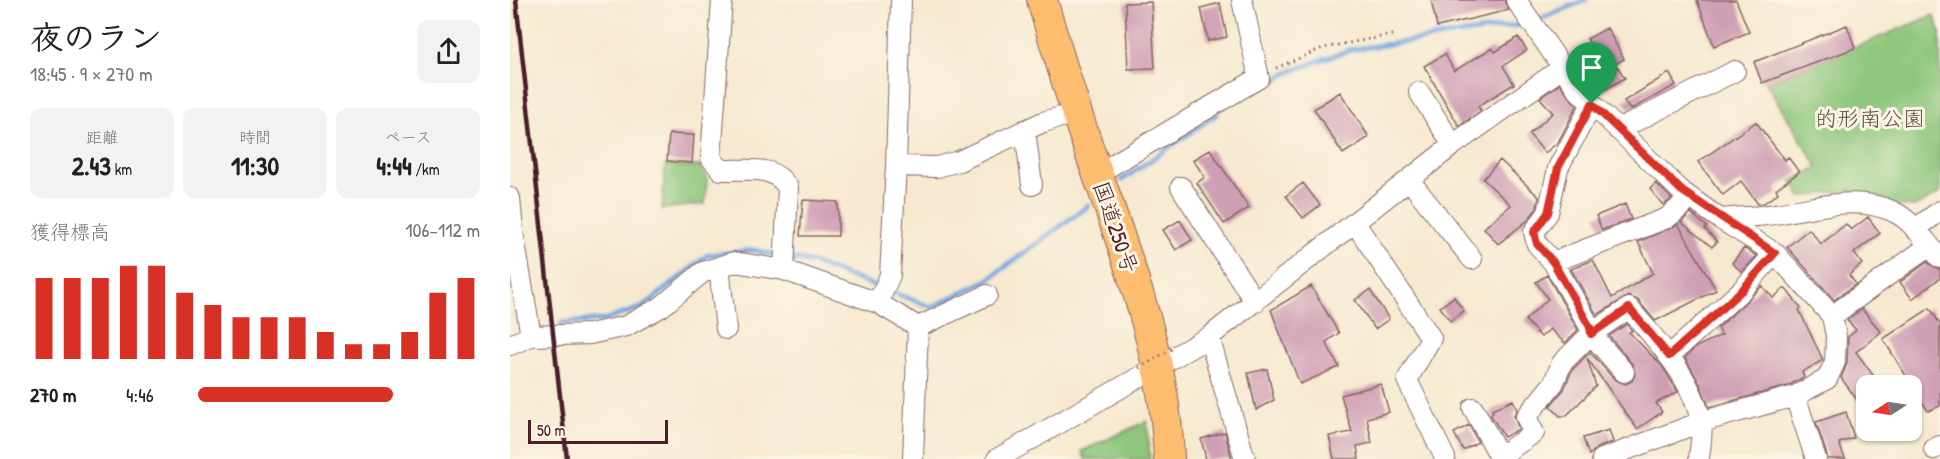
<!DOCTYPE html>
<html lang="ja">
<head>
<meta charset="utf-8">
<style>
	body { margin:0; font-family:"Patrick Hand","Klee One",sans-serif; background:#f2f2f2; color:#202124; height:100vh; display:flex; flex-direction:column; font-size:22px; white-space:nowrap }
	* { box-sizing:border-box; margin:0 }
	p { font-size:20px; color:#757577 }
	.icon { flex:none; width:33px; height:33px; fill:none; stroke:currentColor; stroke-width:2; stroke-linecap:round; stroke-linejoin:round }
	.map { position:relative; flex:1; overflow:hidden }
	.drawer { display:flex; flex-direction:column; background:#fff; width:510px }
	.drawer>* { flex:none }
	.needle { width:39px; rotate:258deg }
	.controls { position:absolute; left:1346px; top:375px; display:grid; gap:12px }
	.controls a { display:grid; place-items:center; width:66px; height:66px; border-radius:12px; background:#fff; box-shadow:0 2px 4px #0004; font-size:30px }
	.scale { position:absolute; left:18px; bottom:15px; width:140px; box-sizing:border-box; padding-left:6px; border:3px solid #4a1f2b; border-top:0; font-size:16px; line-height:21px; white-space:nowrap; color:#4a1f2b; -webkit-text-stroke:4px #fcf5e5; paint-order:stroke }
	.pin { position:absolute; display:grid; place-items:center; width:51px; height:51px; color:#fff; margin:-62px -26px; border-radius:50% 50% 50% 0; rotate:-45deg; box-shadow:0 0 6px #0007 }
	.pin .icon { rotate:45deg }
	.round { display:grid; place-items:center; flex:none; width:63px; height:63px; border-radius:12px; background:#f2f2f2 }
	.headline { display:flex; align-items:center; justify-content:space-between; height:102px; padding:0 30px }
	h1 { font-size:33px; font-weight:800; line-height:45px }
	.stats { display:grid; grid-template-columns:repeat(3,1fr); gap:9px; height:102px; padding:6px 30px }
	.stats div { display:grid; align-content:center; border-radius:12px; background:#f2f2f2; text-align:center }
	.stats b { font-size:26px; font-weight:800 }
	.stats small { font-size:16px; font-weight:400 }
	.stats p { font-size:16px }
	.chart { height:168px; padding:12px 30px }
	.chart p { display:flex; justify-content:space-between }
	.chart svg { width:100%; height:108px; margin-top:6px; stroke:#d93025; stroke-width:6 }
	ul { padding:0 30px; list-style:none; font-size:20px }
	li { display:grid; grid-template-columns:96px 72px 1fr; align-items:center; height:45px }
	li i { height:15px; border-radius:8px; background:#d93025 }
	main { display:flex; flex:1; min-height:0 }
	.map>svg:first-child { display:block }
	.green { fill:#8dc67b; stroke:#6c7253; stroke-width:1.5 }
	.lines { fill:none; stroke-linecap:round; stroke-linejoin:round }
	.stream { stroke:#74a6e0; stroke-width:5 }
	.building { fill:#cf9fb4 }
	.minor-casing { stroke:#866664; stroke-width:22 }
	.highway-casing { stroke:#866664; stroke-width:32 }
	.path { stroke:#866664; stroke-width:3; stroke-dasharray:1.5 4.5; stroke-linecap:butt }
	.minor { stroke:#fff; stroke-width:20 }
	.highway { stroke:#fdbc6f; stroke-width:30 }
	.rail { stroke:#4a1f2b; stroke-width:4.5 }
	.path-bridge { stroke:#866664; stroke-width:3; stroke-dasharray:1.5 4.5; stroke-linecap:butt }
	.route-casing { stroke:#fff; stroke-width:12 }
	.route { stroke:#d93025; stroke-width:8 }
	.labels { text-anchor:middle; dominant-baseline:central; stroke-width:6; stroke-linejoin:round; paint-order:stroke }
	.park-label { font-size:22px; fill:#5e5143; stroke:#fcf5e5 }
	.street-label { font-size:22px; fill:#4a1f2b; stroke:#fcf5e5 }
</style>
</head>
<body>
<main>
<section class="drawer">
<div class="headline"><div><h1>夜のラン</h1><p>18:45 · 9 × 270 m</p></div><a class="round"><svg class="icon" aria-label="share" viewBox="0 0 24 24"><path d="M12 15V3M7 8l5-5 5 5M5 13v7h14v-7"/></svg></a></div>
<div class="stats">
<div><p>距離</p><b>2.43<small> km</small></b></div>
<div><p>時間</p><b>11:30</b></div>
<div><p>ペース</p><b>4:44<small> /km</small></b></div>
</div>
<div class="chart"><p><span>獲得標高</span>106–112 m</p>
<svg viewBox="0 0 160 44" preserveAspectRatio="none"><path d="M5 44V11M15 44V11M25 44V11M35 44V6M45 44V6M55 44V17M65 44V22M75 44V27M85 44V27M95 44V27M105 44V33M115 44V38M125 44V38M135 44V33M145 44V17M155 44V11"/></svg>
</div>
<ul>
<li><b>270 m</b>4:46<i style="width:69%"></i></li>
</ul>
</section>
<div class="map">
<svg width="1430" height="459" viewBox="0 0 1430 459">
	<rect width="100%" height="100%" fill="#fcf5e5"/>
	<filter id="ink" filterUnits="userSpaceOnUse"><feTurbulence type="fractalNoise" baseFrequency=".0167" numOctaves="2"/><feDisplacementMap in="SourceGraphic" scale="12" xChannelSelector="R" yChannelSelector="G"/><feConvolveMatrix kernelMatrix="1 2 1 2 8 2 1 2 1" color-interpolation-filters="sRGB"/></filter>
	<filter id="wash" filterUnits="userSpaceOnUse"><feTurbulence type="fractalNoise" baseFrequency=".008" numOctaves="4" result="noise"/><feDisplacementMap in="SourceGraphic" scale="24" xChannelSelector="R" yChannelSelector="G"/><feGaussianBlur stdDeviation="1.35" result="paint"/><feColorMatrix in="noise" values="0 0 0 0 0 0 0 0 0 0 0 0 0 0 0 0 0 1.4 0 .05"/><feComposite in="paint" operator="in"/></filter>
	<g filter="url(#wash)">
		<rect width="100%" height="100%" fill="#f6e9cf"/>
		<path class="green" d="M1424 15 1430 30V193L1404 207 1385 205 1340 190 1291 197 1282 181 1308 167 1256 83Z
			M155 165 190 166 197 180 195 204 152 209Z
			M637 421 640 459H575L572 451Z"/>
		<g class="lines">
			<path class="stream" d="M1025 21 1076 0
				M753 85 784 70 839 50 1016 24
				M612 180 707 114
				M280 258 303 263 422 307 476 281 578 206
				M51 323 95 320 133 307 198 255 243 250 270 256"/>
		</g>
		<g id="blocks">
			<path class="building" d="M921 0H994L999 10 927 27Z
				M1187 0H1226L1239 32 1204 46Z
				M641 2 645 68 618 69 615 3Z
				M710 3 717 37 698 41 691 8Z
				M1337 25 1345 48 1252 83 1244 62Z
				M1097 28 1114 59 1095 70 1077 39Z
				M1008 37 1017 50 993 66 1004 84 968 106 971 111 949 126 914 66 935 54 944 71 982 48 985 52Z
				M1107 66 1115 78 1089 93 1082 81Z
				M1159 73 1166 85 1120 110 1114 101Z
				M1050 84 1067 106 1048 142 1035 153 1019 134 1043 113 1030 98Z
				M830 92 859 137 833 154 804 109Z
				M1246 122 1275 160 1278 157 1289 172 1266 189 1268 193 1254 203 1248 204 1231 181 1213 195 1188 162Z
				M159 134 184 135 182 163 157 161Z
				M700 149 739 208 714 224 687 183 695 177 683 160Z
				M990 160 1029 197 1027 208 1018 220 988 244 974 228 1001 205 973 179Z
				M793 183 810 205 793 218 776 196Z
				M1146 183 1162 199 1153 205 1140 189Z
				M293 200 328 202V236H290Z
				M1115 204 1121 219 1092 230 1086 216Z
				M1181 213 1197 227 1195 229 1207 242 1202 247 1171 222Z
				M1358 217 1370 233 1344 253 1352 264 1339 275 1346 284 1324 300 1277 247 1299 229 1311 244 1336 224 1341 230Z
				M670 220 682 240 666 250 653 230Z
				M1168 224 1206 290 1145 321 1128 300 1118 296 1087 315 1061 269 1083 260 1102 298 1143 273 1128 242Z
				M1234 248 1247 256 1232 272 1222 263Z
				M1417 262 1430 270V278L1402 299 1390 282Z
				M1037 275 1068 330 1055 343 1040 329 1031 337 1015 320 1038 299 1026 282Z
				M801 286 829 333 816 342 829 367 790 384 761 310Z
				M1252 286 1263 298 1275 288 1291 308 1289 310 1313 360 1292 372 1294 377 1278 386 1199 407 1190 384 1175 358 1186 347 1212 335 1208 328Z
				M860 290 879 319 865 329 845 300Z
				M944 297 954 311 940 321 930 307Z
				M1420 308 1430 324V406L1418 411 1373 339Z
				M1352 309 1371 332 1346 352 1371 386H1356V412L1331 378 1337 363 1338 337 1346 330 1337 320Z
				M1117 324 1122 331 1119 332 1152 366 1168 392 1146 403 1152 412 1127 429 1077 358 1086 386 1056 416H1050L1040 406 1054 389 1062 370 1080 352 1105 380 1116 384 1122 381 1125 375 1123 365 1099 336Z
				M757 369 764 400 746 410 738 373Z
				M871 384 879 412 857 418 862 443 847 446 849 459H824L819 436 842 432 831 395Z
				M1003 400 1007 409 1004 416 1009 429 994 437 980 414 983 413 982 410Z
				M1336 412 1344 438 1329 443 1335 459H1318L1306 422Z
				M959 425 968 442 953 450 944 433Z
				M1099 430 1103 442 1087 448 1079 455 1073 438Z
				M715 432 722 459H696L691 439Z"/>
		</g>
	</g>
	<g filter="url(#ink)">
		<use href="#blocks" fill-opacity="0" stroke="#866664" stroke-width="1.5"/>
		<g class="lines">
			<defs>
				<path id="minor" d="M212 0 201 158 211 170C237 171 263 163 278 188L274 270
					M1006 0 1068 90 1171 191 1210 219C1228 217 1247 217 1265 214 1305 208 1350 193 1388 214 1405 224 1417 244 1430 258
					M909 92 943 145
					M1082 104 1048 168 1038 213 1024 232 1027 244 1043 262 1080 327 1081 334 1119 308C1147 342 1182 376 1191 422 1193 433 1190 447 1189 459
					M515 130 522 185
					M1108 130 1225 71
					M386 166 427 167 449 161 533 122 566 113
					M587 174 749 78 732 0
					M900 181 962 259
					M671 187 745 302
					M0 198 3 232 21 336
					M845 223 921 338 897 380 935 458
					M1405 229 1430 211
					M1043 262 1157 218 1181 198
					M209 267 216 329
					M368 303 380 275 386 166 391 0
					M1322 316 1419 246
					M699 337 735 459
					M0 345 21 336 80 334 116 326 151 307 193 272 224 262 274 270 368 303 408 327 477 295
					M1159 356 1232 290 1265 253
					M1285 396 1306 459
					M963 408 991 459
					M1424 449 1430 446
					M990 456 1024 433 1016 417 1043 384 1052 363 1081 334 1114 372
					M403 459 408 327
					M487 459 699 337 943 145 1052 68
					M1092 459 1191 422 1285 396 1317 379 1325 362 1326 336 1322 316 1265 253 1210 219"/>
				<path id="highway" d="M532 0C548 54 564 108 583 161 617 258 655 354 659 459"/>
			</defs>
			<use href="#minor" class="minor-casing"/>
			<use href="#highway" class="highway-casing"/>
			<path class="path" d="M766 68 813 48 886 34"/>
			<use href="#minor" class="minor"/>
			<use href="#highway" class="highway"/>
			<path class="rail" d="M6 0 57 459"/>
			<path class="path-bridge" d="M629 368 662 349"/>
		</g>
	</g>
	<g class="lines" filter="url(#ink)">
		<defs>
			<path id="route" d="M1082 104 1172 191 1265 253 1232 290 1159 356 1119 308 1081 334 1080 327 1043 262 1027 244 1024 232 1038 213 1048 168Z"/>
		</defs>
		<use href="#route" class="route-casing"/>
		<use href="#route" class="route"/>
	</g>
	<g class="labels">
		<g class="park-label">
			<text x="1360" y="118">的形南公園</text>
		</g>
		<g class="street-label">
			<text transform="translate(606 227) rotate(71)">国道250号</text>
		</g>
	</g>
</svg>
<div class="controls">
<a><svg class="needle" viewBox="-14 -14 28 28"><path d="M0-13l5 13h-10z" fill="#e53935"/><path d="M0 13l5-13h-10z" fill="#757577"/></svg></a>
</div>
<div class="scale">50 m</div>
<div class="pin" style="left:1082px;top:104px;background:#1e9e55"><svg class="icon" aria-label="arrive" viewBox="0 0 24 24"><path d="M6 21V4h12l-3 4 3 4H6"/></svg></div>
</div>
</main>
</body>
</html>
